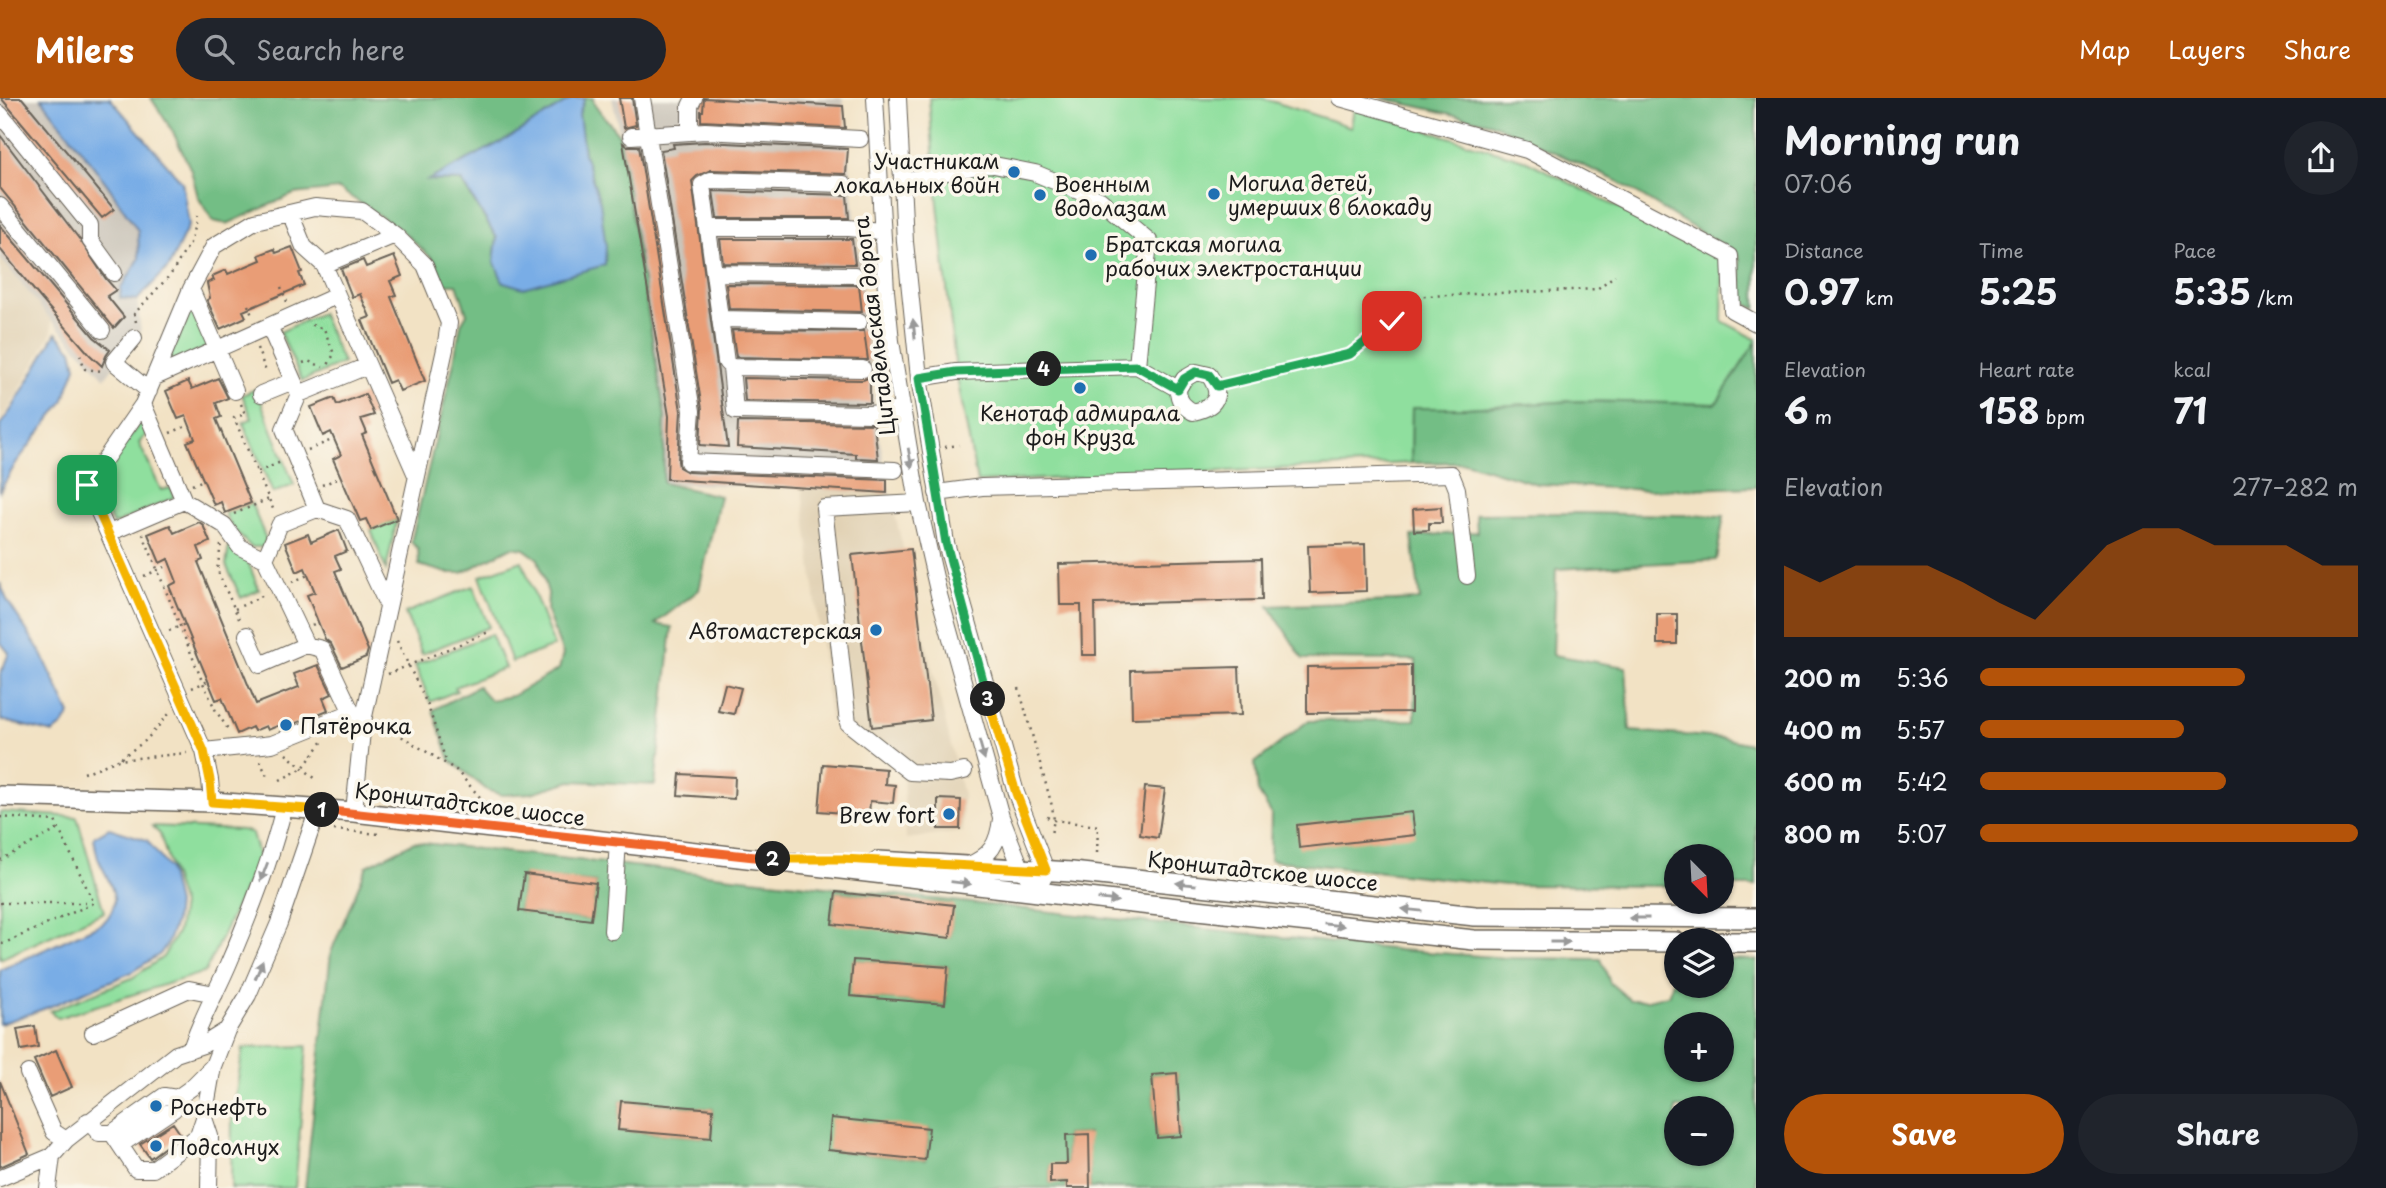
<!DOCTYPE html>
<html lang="en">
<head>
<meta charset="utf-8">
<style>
	body { margin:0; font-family:"Playpen Sans",sans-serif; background:#20242c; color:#f1f3f6; height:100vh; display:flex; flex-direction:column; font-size:26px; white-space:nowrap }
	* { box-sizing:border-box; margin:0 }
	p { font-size:23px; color:#9ea1a6 }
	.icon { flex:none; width:38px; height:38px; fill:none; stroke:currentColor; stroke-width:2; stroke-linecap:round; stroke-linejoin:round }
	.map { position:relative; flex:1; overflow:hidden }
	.panel { display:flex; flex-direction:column; background:#171b24; width:630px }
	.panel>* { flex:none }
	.needle { width:46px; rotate:156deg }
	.controls { position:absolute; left:1664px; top:746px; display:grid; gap:14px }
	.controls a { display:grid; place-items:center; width:70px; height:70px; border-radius:50%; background:#171b24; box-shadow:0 2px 5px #0004; font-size:35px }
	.pin { position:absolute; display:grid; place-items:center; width:60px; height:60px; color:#fff; margin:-30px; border-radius:14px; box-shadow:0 4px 10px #0006 }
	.km { position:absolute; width:35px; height:35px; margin:-18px; border-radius:50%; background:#222; color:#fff; font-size:19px; line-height:35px; text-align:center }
	.round { display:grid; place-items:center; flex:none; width:74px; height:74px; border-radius:37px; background:#20242c }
	.overview { display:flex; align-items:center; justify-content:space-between; height:119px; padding:0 28px }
	h1 { font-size:38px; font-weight:700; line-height:52px }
	.metrics { display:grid; grid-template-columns:repeat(3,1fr); gap:10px; height:119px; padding:7px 28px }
	.metrics div { display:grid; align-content:center }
	.metrics b { font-size:35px; font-weight:700 }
	.metrics small { font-size:19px; font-weight:400 }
	.metrics p { font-size:19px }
	.chart { height:196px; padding:14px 28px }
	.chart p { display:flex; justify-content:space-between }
	.chart svg { width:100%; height:126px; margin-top:7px; fill:#b45309; opacity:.7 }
	.primary-button { display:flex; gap:14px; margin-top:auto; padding:14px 28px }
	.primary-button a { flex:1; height:80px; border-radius:42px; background:#b45309; color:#fff; font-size:28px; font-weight:700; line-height:80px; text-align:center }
	.primary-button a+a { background:#20242c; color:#f1f3f6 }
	ul { padding:0 28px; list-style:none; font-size:23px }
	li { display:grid; grid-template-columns:112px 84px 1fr; align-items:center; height:52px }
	li i { height:18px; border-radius:9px; background:#b45309 }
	header { display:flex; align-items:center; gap:42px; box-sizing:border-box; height:98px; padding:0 35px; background:#b45309; color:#fff }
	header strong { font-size:33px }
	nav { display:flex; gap:38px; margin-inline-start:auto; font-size:24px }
	.search { width:490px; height:63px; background:#20242c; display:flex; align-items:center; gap:18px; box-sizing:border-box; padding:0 24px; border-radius:38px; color:#9ea1a6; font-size:26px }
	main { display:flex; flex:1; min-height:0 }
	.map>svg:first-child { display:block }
	.built { fill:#e1d1b4 }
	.industrial { fill:#c9c3b8 }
	.green { fill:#8fdf9e; stroke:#567e5d; stroke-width:2 }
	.forest { fill:#73be85; stroke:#486d50; stroke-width:2; fill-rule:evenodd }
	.water { fill:#79ade6; stroke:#4a6481; stroke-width:2 }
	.building { fill:#e99d76 }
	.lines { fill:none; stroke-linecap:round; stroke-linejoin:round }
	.minor-casing { stroke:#676157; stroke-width:18 }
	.major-casing { stroke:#676157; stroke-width:22 }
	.path { stroke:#676157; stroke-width:2.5; stroke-dasharray:2 5; stroke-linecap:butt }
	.minor { stroke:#fff; stroke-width:16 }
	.major { stroke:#fff; stroke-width:19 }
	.oneway { fill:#999 }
	.split-1-casing { stroke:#fff; stroke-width:14 }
	.split-2-casing { stroke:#fff; stroke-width:14 }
	.split-3-casing { stroke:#fff; stroke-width:14 }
	.split-4-casing { stroke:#fff; stroke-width:14 }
	.split-5-casing { stroke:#fff; stroke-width:14 }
	.split-1 { stroke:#f5b400; stroke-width:9 }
	.split-2 { stroke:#f0652b; stroke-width:9 }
	.split-3 { stroke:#f5b400; stroke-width:9 }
	.split-4 { stroke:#22a559; stroke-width:9 }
	.split-5 { stroke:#22a559; stroke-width:9 }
	.poi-dot { fill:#1f6fb2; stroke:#fbf7ec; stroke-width:2.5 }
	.labels { text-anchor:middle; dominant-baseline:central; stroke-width:7; stroke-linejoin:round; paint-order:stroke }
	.poi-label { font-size:21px; fill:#1c1c1c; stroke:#fbf7ec; text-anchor:start }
	.street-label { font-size:21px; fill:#1c1c1c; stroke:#fbf7ec }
</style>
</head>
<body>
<header>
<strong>Milers</strong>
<div class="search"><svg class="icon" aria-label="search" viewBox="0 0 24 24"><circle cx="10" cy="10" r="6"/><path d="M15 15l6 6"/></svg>Search here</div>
<nav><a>Map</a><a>Layers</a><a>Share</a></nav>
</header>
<main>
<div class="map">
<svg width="1756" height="1090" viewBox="0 0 1756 1090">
	<rect width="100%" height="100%" fill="#fbf7ec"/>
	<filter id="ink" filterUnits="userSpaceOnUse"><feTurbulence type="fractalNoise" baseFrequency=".0143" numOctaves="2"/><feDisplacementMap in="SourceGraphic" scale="14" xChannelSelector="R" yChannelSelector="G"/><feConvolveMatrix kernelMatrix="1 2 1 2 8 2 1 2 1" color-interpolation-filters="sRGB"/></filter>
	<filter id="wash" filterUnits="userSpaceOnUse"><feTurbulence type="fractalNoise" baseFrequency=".00686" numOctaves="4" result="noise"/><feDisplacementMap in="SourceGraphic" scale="28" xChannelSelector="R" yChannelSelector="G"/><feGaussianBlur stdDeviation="1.57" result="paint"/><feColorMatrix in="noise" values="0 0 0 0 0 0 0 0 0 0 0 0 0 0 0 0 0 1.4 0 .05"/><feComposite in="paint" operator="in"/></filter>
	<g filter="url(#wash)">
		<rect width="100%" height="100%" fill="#f2e2c4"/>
		<path class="built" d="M0 160 51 222 52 234 9 310 0 322Z
			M802 390 890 396 963 697V734L906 741 903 675 897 662 830 621Z"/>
		<path class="industrial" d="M0 0H41L107 86 138 133 139 161 121 190V200L137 202 141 233 105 280 51 222 0 160Z
			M612 0H843L876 323 890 396 802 390 663 385 665 319 619 32Z"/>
		<path class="green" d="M929 0H1262L1351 29 1354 10 1527 63 1723 163 1722 223 1756 241V244L1716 306 1573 303 1466 310H1412L1411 365 977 384 956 274 935 78Z
			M192 208 208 249 165 269Z
			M321 215 343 265 302 283 280 234Z
			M256 291 294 387 273 395 243 325 252 320 242 297Z
			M142 322 148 335 139 345 161 392 171 390 175 399 113 427 95 388Z
			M251 405 266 441 263 449H251L231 429 225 415Z
			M397 421 386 472 371 432Z
			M230 441 237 456 247 461 259 492 241 500 226 467Z
			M522 463 554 548 512 564 480 478Z
			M473 488 489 529 422 556 405 515Z
			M491 536 505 570 455 589 457 593 430 604 415 567Z
			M0 714 77 719 104 814 0 861Z
			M152 728 242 732 252 735 259 761 205 874 58 920 50 913 132 880 163 859 178 833 182 807 160 736Z
			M307 948 295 1090H231L232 1020 243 950Z"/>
		<path class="forest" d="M151 0H573L507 41 429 82 461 83 497 140 494 163 600 104 584 56 579 16 585 0H593L594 6 619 37 665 319 663 385 720 398 699 492 655 526 672 529 655 687 571 683 531 695 502 697 487 692 450 662 433 612 478 588 490 602 512 598 559 571 563 556 547 514 548 495 538 461 524 451 512 449 462 475H447L419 467 418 451 411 444 453 268 461 226 467 216 457 186H444L435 163 401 132 339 91 294 96 227 126 213 123 198 99 191 72 173 34Z
			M1380 0H1756V211L1744 205 1739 158 1617 83 1491 25Z
			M1756 244V389L1649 392 1537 386 1465 364 1411 365 1412 310H1466L1573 303 1716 306Z
			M1577 415 1724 418 1716 462 1556 471 1553 557 1626 569 1630 633 1722 640 1756 647V788H1722V758H1676V788L1506 787 1270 762 1271 715 1258 694 1255 665 1308 623 1415 622 1416 562 1303 561 1269 508 1420 502 1412 438 1477 434 1476 416Z
			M414 744 1399 852 1507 860 1601 861 1610 885 1630 902H1648L1668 897 1676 876V887H1722V861L1756 862V1090H1090L1088 1036 1066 1037 1067 1066 1050 1067V1085L1067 1084V1090H305L331 854 367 768ZM524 777 596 785 591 822 519 813ZM836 794 953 807 950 839 832 825ZM853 862 948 869 945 906 851 898ZM1676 926H1722V971H1676ZM1177 976 1181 1038 1157 1040 1152 977ZM621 1003 713 1011 711 1040 619 1032ZM1676 1010H1722V1055H1676ZM929 1031 925 1062 828 1052Z"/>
		<path class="water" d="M41 0H110L182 84 189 126 169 169 137 202 120 200 121 190 139 161 138 133 107 86Z
			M573 0H585L579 16 584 56 600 104 606 149 605 167 523 190 503 184 494 163 497 140 462 83 428 82 507 41Z
			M56 235 72 252 76 269 63 304 16 365 0 393V327L13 309Z
			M0 485 7 502 42 556 70 616 63 627 53 635 1 622 0 577 9 555 0 544Z
			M109 730 147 742 169 771 177 806 175 825 167 846 160 856 130 875 49 909 0 926V872L103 825C126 803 108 784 98 760 96 754 95 746 94 739Z"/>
		<g id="blocks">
			<path class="building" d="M1 0H22L114 111 102 120Z
				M619 0H632L636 27 624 30Z
				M704 0 843 8 845 30 701 23V13H703Z
				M0 37 80 142 106 181 116 192 107 198 124 219 114 230 0 90Z
				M705 44 848 51 846 76 711 72 697 78 692 83 728 349 700 347 702 311 661 52 674 50 673 46Z
				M623 45 627 48H639L681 313 678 363 679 369 688 374 887 382V395L667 381 669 318Z
				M713 93 847 97 849 120H717Z
				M0 127 94 239 110 252 106 258 102 268 90 257 42 202 0 151Z
				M720 141H852L855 166 723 165Z
				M292 149 302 174 299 175 304 187 243 213 246 219 220 231 207 202 210 200 207 185 214 182 212 178 226 172 228 176 261 162 259 157 274 151 276 155Z
				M394 158 402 178 390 183 396 197 391 199 425 283 400 293 395 282 388 285 362 222 370 219 360 196 352 199 341 171 363 162 366 169Z
				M726 186 859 187 862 214 729 211Z
				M732 232 864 233 868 262 736 259Z
				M870 279V305L745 303 743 280 863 282Z
				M218 280 228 300 216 305 221 319 216 321 251 405 225 415 221 404 214 407 187 344 195 341 186 318 178 321 166 293 188 283 192 291Z
				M365 296 374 317 361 321 367 335 362 337 397 421 371 432 366 421 360 423 333 361 341 357 331 334 323 338 311 309 334 300 337 307Z
				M738 324 874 326 878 361 856 360V356L737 349Z
				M1441 409 1442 425H1429V432L1414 433 1413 411Z
				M199 424 203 427 210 444 198 449 203 462 198 464 256 606 299 589 294 576 318 567 332 596 323 600 328 612 284 630 282 626 268 632 266 628 254 633 252 629 237 636 222 600 216 602 169 488 177 484 168 461 160 465 148 436 170 427 174 435Z
				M339 432 347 453 335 458 341 471 335 473 368 552 366 559 342 569 331 546 325 541 307 497 315 494 305 470 297 474 285 445 308 436 311 444Z
				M1365 446 1366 493 1310 495 1308 448Z
				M911 451 931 622 872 629 852 457Z
				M1261 461 1262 502 1095 506 1096 557H1082L1081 507H1060L1059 466Z
				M1657 516H1677V546H1657Z
				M1411 567V614L1307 615V569Z
				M1239 569 1241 617 1132 620 1131 572Z
				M725 586 741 590 734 616 718 613Z
				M823 666 886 671 885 686 895 687 893 705 870 703 869 717 819 713Z
				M680 676 735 679 734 701 678 697Z
				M1145 689 1165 691 1158 740 1140 737Z
				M938 701 961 702 960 731H938Z
				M1412 714 1415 737 1299 750 1297 727Z
				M524 776 596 785 591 822 519 813Z
				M836 794 954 807 950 840 832 826Z
				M853 862 948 869 945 906 850 898Z
				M35 928 38 949 21 952 17 931Z
				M56 952 72 989 50 999 34 962Z
				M1177 975 1181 1038 1157 1040 1152 977Z
				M0 983 29 1056 0 1069Z
				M621 1003 713 1011 711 1040 618 1032Z
				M831 1020 929 1030 925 1062 828 1052Z
				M173 1025 181 1037 150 1060 140 1046Z
				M1089 1036 1090 1090H1067V1084L1050 1085V1066H1067L1066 1037Z"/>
		</g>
	</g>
	<g filter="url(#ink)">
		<use href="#blocks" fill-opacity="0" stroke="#676157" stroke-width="2"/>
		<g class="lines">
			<defs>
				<path id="minor" d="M642 0 692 313 688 364 895 372
					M875 0 886 193 891 243 918 405 939 497 1001 719 1021 770 1040 794
					M898 0 905 144 919 280 946 445 1016 695 1046 772 1043 781
					M1340 0 1527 52 1730 158 1732 212 1756 225
					M0 16 90 127V142L114 175
					M690 33V8L694 0
					M631 38 705 33 860 41
					M902 83 989 66 1035 75 1100 102 1149 143 1137 268 956 274 919 280
					M844 86 711 82 702 87 726 264 731 269 863 271
					M0 108 102 232
					M290 115 304 149 324 167 416 377
					M708 130H848L881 133
					M324 167 395 137
					M714 175 855 177
					M191 191 235 293
					M720 221 859 224
					M269 228 299 296
					M134 240 114 264 149 293
					M1137 268 1178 291C1178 303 1183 308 1193 314 1216 309 1223 298 1209 277L1196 274 1184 281 1178 291
					M731 269 735 313 870 316 902 312
					M155 279 336 198
					M261 296 293 283
					M143 306 184 403
					M937 395 982 389 1451 376 1457 391 1467 478
					M918 405 824 410 848 625 910 674 950 676 964 673
					M317 411 284 331 299 296 367 268
					M109 435 184 403 224 427 240 449 265 461
					M247 537 260 567 306 547 322 551 361 634
					M306 547 265 461 280 426 317 411 347 421 387 506
					M204 653 272 646 352 614
					M212 704 210 682 204 653 87 387 143 306 191 191 214 148 255 123 315 109 362 113 395 137 425 167 449 225 445 251 363 623 354 714
					M967 768C991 758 998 746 1001 721
					M612 833 618 744
					M93 935 189 891 215 896
					M191 951C201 921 216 895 228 867 250 816 271 763 284 709
					M28 975 54 1034 66 1042
					M204 1020 210 1038 209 1090
					M88 1023 99 1035H112L136 1071H153L198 1038 204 1020 213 968 227 932 248 897 279 825 318 711
					M112 1035 164 998 177 1000
					M120 1047 174 1011 177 1000 191 990 213 968
					M0 1080 52 1058
					M48 1090 52 1058 66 1042 176 956 203 947 227 932"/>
				<path id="major" d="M0 698 212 704 354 714 1123 804 1474 842 1676 844
					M878 763 1072 774 1475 818 1756 820
					M1722 844H1756"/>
			</defs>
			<use href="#minor" class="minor-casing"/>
			<use href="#major" class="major-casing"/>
			<path class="path" d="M281 189 287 204
				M248 207 253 220
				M136 224 134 216 171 176 190 145 197 118
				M312 227 324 231 334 256 328 267
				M257 250 267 276
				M80 257 85 271 103 273
				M303 265 308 263 323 269
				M1230 285 1350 256 1425 198 1597 191 1615 177
				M241 306 245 316 234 320 274 413
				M170 335 189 327
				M945 349 959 347
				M308 352 334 341
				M258 374 283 363
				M192 387 203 382
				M322 387 341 379
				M234 416 269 401
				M143 436 203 585 216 613 230 634
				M221 447 217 472 240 523
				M144 478 170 467
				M292 484 308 477
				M235 511 266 496
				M312 527 318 524
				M169 533 185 526
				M397 543 428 608 447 666
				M388 576 491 533
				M192 590 208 583
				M1019 590 1052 708 1054 722 1051 736
				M376 628 393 633 456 672 485 705
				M286 656 317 682
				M121 660 145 643 170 615
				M260 663 269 682
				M84 675 118 662 187 655
				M280 682 303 670 323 643
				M0 719 55 723 94 805 0 847
				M1047 719 1054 722 1098 728 1097 755
				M334 732 380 736
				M0 762 59 731
				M0 805H91"/>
			<use href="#minor" class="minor"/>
			<use href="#major" class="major"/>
		</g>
		<defs><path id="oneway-solid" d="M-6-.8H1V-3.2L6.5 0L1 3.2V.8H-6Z" transform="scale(1.75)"/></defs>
		<g class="oneway">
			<use href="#oneway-solid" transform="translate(914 231) rotate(-96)"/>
			<use href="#oneway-solid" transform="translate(910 360) rotate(80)"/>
			<use href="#oneway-solid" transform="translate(982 652) rotate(74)"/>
			<use href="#oneway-solid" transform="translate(264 774) rotate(111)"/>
			<use href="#oneway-solid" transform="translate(961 785) rotate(7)"/>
			<use href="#oneway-solid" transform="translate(1186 786) rotate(-174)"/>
			<use href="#oneway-solid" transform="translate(1108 802) rotate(7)"/>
			<use href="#oneway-solid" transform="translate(1412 812) rotate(-174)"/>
			<use href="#oneway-solid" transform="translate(1639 820) rotate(-180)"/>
			<use href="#oneway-solid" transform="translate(1334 827) rotate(6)"/>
			<use href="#oneway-solid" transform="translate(1560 844)"/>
			<use href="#oneway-solid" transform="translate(259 872) rotate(-67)"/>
		</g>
	</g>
	<g class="lines" filter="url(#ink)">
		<defs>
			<path id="split-1" d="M87 387 204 653 210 682 212 704 322 712"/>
			<path id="split-2" d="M322 712 773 761"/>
			<path id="split-3" d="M773 761H843L1046 772 1016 695 988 601"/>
			<path id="split-4" d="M988 601 946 445 919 280 956 274 1044 271"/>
			<path id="split-5" d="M1044 271 1137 268 1178 291 1184 281 1196 274 1209 277 1217 288 1350 256 1392 223"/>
		</defs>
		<use href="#split-1" class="split-1-casing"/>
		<use href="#split-2" class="split-2-casing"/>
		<use href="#split-3" class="split-3-casing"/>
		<use href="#split-4" class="split-4-casing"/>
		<use href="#split-5" class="split-5-casing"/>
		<use href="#split-1" class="split-1"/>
		<use href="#split-2" class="split-2"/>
		<use href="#split-3" class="split-3"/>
		<use href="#split-4" class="split-4"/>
		<use href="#split-5" class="split-5"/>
	</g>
	<g class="poi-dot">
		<circle cx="1014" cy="74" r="7"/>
		<circle cx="1214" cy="96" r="7"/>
		<circle cx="1040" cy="97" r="7"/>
		<circle cx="1091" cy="157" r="7"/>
		<circle cx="1080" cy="290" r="7"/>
		<circle cx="876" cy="532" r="7"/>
		<circle cx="286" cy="627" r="7"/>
		<circle cx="949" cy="716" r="7"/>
		<circle cx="156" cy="1008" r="7"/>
		<circle cx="156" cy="1048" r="7"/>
	</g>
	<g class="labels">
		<g class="poi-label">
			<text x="1000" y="62" text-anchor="end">Участникам<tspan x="1000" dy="24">локальных войн</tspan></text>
			<text x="1228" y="84">Могила детей,<tspan x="1228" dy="24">умерших в блокаду</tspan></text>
			<text x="1054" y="85">Военным<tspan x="1054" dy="24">водолазам</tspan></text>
			<text x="1105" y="145">Братская могила<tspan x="1105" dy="24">рабочих электростанции</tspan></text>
			<text x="1080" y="314" text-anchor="middle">Кенотаф адмирала<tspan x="1080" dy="24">фон Круза</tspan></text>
			<text x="862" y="532" text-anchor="end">Автомастерская</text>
			<text x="300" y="627">Пятёрочка</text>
			<text x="935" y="716" text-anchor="end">Brew fort</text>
			<text x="170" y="1008">Роснефть</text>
			<text x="170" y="1048">Подсолнух</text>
		</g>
		<g class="street-label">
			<text transform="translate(873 228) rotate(-97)">Цитадельская дорога</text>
			<text transform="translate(470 705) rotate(7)">Кронштадтское шоссе</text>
			<text transform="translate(1263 772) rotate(6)">Кронштадтское шоссе</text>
		</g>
	</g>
</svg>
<div class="controls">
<a><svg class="needle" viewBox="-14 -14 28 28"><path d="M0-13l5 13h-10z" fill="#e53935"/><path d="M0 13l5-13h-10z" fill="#9ea1a6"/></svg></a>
<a><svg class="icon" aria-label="layers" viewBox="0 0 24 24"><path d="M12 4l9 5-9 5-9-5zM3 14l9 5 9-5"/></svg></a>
<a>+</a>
<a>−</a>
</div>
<div class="pin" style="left:87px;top:387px;background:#1e9e55"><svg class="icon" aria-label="arrive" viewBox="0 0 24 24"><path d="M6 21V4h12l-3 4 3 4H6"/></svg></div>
<div class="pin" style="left:1392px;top:223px;background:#d93025"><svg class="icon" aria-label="check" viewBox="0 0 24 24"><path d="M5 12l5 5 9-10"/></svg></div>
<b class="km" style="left:322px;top:712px">1</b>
<b class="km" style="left:773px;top:761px">2</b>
<b class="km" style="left:988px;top:601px">3</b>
<b class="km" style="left:1044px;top:271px">4</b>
</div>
<section class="panel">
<div class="overview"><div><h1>Morning run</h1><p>07:06</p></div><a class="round"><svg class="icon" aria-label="share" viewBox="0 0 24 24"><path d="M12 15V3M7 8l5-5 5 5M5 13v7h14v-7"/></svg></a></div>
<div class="metrics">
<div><p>Distance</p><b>0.97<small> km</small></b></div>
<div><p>Time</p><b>5:25</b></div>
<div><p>Pace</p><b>5:35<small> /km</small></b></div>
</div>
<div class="metrics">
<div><p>Elevation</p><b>6<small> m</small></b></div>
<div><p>Heart rate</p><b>158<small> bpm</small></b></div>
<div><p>kcal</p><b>71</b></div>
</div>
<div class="chart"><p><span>Elevation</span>277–282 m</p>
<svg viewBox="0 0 160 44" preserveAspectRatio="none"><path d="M0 44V19L10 25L20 19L30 19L40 19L50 25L60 32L70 38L80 25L90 12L100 6L110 6L120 12L130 12L140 12L150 19L160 19V44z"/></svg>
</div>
<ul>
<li><b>200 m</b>5:36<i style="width:70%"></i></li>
<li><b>400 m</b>5:57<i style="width:54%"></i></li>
<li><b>600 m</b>5:42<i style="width:65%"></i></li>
<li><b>800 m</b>5:07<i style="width:100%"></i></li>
</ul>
<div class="primary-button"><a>Save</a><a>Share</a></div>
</section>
</main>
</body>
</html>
